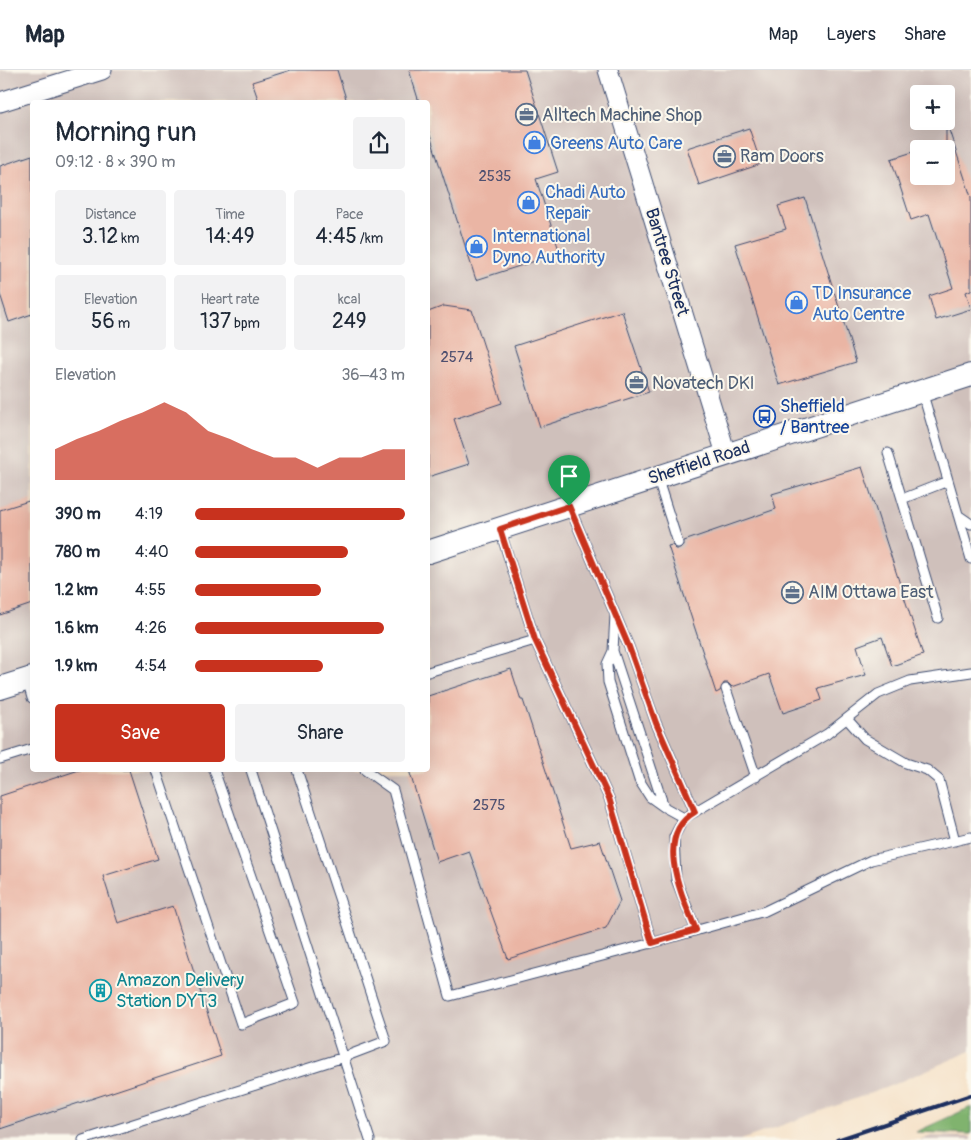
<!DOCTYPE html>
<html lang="en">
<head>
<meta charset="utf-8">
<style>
	body { margin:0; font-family:Pangolin,sans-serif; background:#f2f2f3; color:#1f2937; height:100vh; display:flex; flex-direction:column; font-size:19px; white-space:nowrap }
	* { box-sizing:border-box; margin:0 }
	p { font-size:16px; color:#747a83 }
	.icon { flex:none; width:28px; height:28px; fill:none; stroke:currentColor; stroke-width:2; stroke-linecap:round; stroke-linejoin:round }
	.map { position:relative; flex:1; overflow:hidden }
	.drawer { position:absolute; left:30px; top:30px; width:400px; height:672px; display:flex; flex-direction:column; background:#fff; border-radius:5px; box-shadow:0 5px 20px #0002 }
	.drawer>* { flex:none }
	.fabs { position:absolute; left:910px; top:15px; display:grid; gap:10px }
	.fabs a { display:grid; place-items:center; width:45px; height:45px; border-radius:5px; background:#fff; box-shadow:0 5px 20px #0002; font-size:25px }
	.pin { position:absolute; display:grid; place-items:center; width:42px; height:42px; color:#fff; margin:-51px -21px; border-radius:50% 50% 50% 0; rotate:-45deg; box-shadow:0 0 5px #0007 }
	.pin .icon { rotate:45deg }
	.round { display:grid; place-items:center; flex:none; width:52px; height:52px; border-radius:5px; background:#f2f2f3 }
	.head { display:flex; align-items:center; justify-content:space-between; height:85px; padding:0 25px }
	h1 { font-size:28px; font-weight:600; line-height:38px }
	.figures { display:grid; grid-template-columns:repeat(3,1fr); gap:8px; height:85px; padding:5px 25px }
	.figures div { display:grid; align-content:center; border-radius:5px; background:#f2f2f3; text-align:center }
	.figures b { font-size:21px; font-weight:600 }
	.figures small { font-size:14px; font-weight:400 }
	.figures p { font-size:14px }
	.chart { height:140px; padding:10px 25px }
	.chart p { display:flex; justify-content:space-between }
	.chart svg { width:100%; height:90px; margin-top:5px; fill:#c8321e; opacity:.7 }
	.primary-button { display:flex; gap:10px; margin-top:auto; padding:10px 25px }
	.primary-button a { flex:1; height:58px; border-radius:5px; background:#c8321e; color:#fff; font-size:20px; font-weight:600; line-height:58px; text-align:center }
	.primary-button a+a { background:#f2f2f3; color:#1f2937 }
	ul { padding:0 25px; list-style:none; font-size:16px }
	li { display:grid; grid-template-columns:80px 60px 1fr; align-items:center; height:38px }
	li i { height:12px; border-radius:6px; background:#c8321e }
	header { display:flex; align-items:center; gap:30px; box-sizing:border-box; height:70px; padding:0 25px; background:#fff; border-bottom:1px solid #e0e1e3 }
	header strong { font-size:24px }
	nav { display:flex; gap:28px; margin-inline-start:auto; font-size:18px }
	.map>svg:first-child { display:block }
	.industrial { fill:#cfc0bb; fill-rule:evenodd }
	.forest { fill:#80b36e; stroke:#4e7166 }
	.building { fill:#eab5a4 }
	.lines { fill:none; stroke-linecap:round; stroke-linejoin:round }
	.service-casing { stroke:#3c4a6e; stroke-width:11 }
	.minor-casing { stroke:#3c4a6e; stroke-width:21 }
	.tertiary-casing { stroke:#3c4a6e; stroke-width:24 }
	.service { stroke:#fff; stroke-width:9 }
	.minor { stroke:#fff; stroke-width:19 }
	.tertiary { stroke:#fff; stroke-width:22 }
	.rail { stroke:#1b2f5e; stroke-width:4 }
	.route-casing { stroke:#fff; stroke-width:10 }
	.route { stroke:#c8321e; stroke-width:6 }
	.labels { text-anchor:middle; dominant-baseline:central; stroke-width:4; stroke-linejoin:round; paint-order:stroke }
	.number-label { font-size:15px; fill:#4f5070 }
	.service-label { font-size:18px; fill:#4e5e75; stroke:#fbf7ec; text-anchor:start }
	.shop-label { font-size:18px; fill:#366cbe; stroke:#fbf7ec; text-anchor:start }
	.street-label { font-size:18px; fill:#1b2f5e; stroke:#fbf7ec }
	.transit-label { font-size:18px; fill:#164399; stroke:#fbf7ec; text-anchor:start }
	.culture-label { font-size:18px; fill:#0d838f; stroke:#fbf7ec; text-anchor:start }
</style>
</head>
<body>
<header>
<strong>Map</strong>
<nav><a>Map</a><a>Layers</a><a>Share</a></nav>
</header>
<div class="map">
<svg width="971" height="1070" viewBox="0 0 971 1070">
	<rect width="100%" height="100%" fill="#fbf7ec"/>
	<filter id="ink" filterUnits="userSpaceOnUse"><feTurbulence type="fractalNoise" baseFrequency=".02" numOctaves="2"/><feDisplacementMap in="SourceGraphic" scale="10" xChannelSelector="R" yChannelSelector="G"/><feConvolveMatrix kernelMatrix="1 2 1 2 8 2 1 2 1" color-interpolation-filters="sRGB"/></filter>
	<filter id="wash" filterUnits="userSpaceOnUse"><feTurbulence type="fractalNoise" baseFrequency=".0096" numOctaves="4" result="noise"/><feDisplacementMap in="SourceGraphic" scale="20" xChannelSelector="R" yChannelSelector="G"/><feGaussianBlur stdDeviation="1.12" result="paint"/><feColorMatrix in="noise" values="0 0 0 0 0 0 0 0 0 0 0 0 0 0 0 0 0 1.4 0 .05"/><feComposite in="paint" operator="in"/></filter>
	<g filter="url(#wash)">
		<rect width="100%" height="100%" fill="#f5e1c7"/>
		<path class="industrial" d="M0 0H971V981L885 1018 741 1070H0ZM919 24H946V51H919ZM32 32H428V700H32ZM919 79H946V106H919Z
			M928 1066 971 1067V1070H919Z"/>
		<path class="forest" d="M971 1037V1064L916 1062Z"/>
		<g id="blocks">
			<path class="building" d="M291 0H337L347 32H259L252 12Z
				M409 0H525L558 102 536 109 560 183 476 210 428 59V32H419Z
				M749 58 761 94 699 115 687 78Z
				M946 60H949L971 127V220L966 222 971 239 936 250 929 226 953 218 929 144 911 150 891 89 919 80V106H946Z
				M32 85V244L9 252 0 224V96Z
				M805 128 856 292 779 315 735 174 786 159 778 136Z
				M444 236 472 240 502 333 454 349 469 394 428 407V242Z
				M622 241 649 322 540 357 514 276Z
				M862 397 923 585 892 596 882 567 857 576 866 605 818 618 822 630 783 643 769 604 732 617 728 613H724L720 621 716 623 668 476 672 475 676 479H680L684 475V471L776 439 772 424Z
				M32 430V534L0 545V440Z
				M511 599 521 630H523L571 778 600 771 620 831 606 858 508 889 469 781 437 792 409 700H428V626Z
				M79 700H129L158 789 103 806 118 853 173 836 221 986 0 1059V726Z"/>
		</g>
	</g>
	<g filter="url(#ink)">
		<use href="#blocks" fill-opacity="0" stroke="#3c4a6e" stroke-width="1"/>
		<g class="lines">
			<defs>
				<path id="service" d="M922 321 971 489
					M888 383 902 429 948 411
					M657 407 678 473
					M902 429 938 548
					M569 436 629 577 656 653 695 742
					M958 445 971 454
					M615 545 613 581 664 737 684 748
					M613 581 607 594 608 612 639 710 650 727 664 737
					M428 602 535 570
					M27 610 32 628
					M726 619 756 707
					M847 649 865 669 906 693 927 700 939 710 955 771
					M0 689 32 679
					M156 700 241 954 295 933 214 700
					M251 700 370 1070
					M365 700 393 720 450 926 652 873 609 728 535 570 500 460
					M696 860 676 809 674 767 684 748 827 664 878 624 910 611 971 602
					M652 873 765 841 871 790 971 767
					M83 1070 344 987 386 971 297 700"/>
				<path id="minor" d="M608 0 726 384
					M0 32 102 0"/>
				<path id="tertiary" d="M428 482 971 305
					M0 618 32 608"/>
			</defs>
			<use href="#service" class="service-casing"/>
			<use href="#minor" class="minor-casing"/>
			<use href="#tertiary" class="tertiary-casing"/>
			<use href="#service" class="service"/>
			<use href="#minor" class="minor"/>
			<use href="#tertiary" class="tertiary"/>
			<path class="rail" d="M837 1070 971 1025"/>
		</g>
	</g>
	<g class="lines" filter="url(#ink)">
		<defs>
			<path id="route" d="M569 436 629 577 656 653 695 742C653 766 682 826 696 860L652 873 609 728 535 570 500 459Z"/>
		</defs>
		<use href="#route" class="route-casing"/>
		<use href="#route" class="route"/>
	</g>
	<defs>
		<symbol id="office-ring" viewBox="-11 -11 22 22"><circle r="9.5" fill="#fbf7ec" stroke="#5c6f8a" stroke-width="1.5"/><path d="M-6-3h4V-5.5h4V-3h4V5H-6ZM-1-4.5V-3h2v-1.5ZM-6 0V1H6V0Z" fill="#5c6f8a"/></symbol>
		<symbol id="shop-ring" viewBox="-11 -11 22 22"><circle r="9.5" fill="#fbf7ec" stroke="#3f7fe0" stroke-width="1.5"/><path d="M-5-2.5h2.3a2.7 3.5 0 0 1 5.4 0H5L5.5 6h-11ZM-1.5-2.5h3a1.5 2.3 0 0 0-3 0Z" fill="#3f7fe0"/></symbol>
		<symbol id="bus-ring" viewBox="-11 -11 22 22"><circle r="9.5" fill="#fbf7ec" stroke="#1a4fb4" stroke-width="1.5"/><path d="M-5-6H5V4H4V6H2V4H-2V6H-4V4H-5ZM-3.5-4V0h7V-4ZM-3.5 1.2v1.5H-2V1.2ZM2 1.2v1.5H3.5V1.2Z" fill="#1a4fb4"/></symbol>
		<symbol id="building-ring" viewBox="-11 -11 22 22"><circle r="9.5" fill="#fbf7ec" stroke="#0f9aa8" stroke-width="1.5"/><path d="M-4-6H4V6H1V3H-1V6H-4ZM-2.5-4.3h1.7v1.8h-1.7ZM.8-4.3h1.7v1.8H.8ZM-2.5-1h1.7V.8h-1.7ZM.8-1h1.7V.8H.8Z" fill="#0f9aa8"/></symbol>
	</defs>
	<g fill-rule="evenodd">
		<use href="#office-ring" x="514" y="32" width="25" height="25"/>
		<use href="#shop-ring" x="522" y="60" width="25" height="25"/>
		<use href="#office-ring" x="712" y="74" width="25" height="25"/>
		<use href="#shop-ring" x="516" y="120" width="25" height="25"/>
		<use href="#shop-ring" x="464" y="164" width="25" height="25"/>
		<use href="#shop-ring" x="784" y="220" width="25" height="25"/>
		<use href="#office-ring" x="624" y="300" width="25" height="25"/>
		<use href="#bus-ring" x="752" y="334" width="25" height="25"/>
		<use href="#office-ring" x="780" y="510" width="25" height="25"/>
		<use href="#building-ring" x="88" y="908" width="25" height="25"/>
	</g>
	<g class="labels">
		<g class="number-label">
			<text x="495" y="106">2535</text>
			<text x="457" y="287">2574</text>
			<text x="489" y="735">2575</text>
		</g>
		<g class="service-label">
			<text x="542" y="45">Alltech Machine Shop</text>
			<text x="740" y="86">Ram Doors</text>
			<text x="652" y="313">Novatech DKI</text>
			<text x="808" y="522">AIM Ottawa East</text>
		</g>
		<g class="shop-label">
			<text x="550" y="73">Greens Auto Care</text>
			<text x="545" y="122">Chadi Auto<tspan x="545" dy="21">Repair</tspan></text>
			<text x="492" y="166">International<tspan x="492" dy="21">Dyno Authority</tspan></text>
			<text x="812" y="223">TD Insurance<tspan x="812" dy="21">Auto Centre</tspan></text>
		</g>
		<g class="street-label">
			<text transform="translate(667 192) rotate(73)">Bantree Street</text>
			<text transform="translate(699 393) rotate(-18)">Sheffield Road</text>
		</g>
		<g class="transit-label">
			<text x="780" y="336">Sheffield<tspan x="780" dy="21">/ Bantree</tspan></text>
		</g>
		<g class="culture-label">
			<text x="116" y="910">Amazon Delivery<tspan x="116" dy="21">Station DYT3</tspan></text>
		</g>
	</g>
</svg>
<div class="fabs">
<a>+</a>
<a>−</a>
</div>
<div class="pin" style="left:569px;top:436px;background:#1e9e55"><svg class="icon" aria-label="arrive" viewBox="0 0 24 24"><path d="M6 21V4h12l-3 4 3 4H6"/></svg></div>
<section class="drawer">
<div class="head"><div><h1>Morning run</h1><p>09:12 · 8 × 390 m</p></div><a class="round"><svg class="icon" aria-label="share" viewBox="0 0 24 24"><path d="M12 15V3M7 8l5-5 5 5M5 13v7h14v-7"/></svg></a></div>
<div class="figures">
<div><p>Distance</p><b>3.12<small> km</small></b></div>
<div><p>Time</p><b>14:49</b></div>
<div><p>Pace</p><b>4:45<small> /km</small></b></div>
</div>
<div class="figures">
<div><p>Elevation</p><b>56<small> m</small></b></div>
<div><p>Heart rate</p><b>137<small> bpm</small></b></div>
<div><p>kcal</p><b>249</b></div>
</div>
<div class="chart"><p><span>Elevation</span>36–43 m</p>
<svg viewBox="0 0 160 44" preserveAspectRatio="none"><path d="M0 44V29L10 24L20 20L30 15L40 11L50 6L60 11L70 20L80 24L90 29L100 33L110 33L120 38L130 33L140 33L150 29L160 29V44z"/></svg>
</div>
<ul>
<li><b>390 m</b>4:19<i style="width:100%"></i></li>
<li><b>780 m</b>4:40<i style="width:73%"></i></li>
<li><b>1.2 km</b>4:55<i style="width:60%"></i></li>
<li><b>1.6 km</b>4:26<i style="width:90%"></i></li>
<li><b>1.9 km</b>4:54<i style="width:61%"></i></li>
</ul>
<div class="primary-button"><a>Save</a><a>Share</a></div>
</section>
</div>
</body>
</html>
